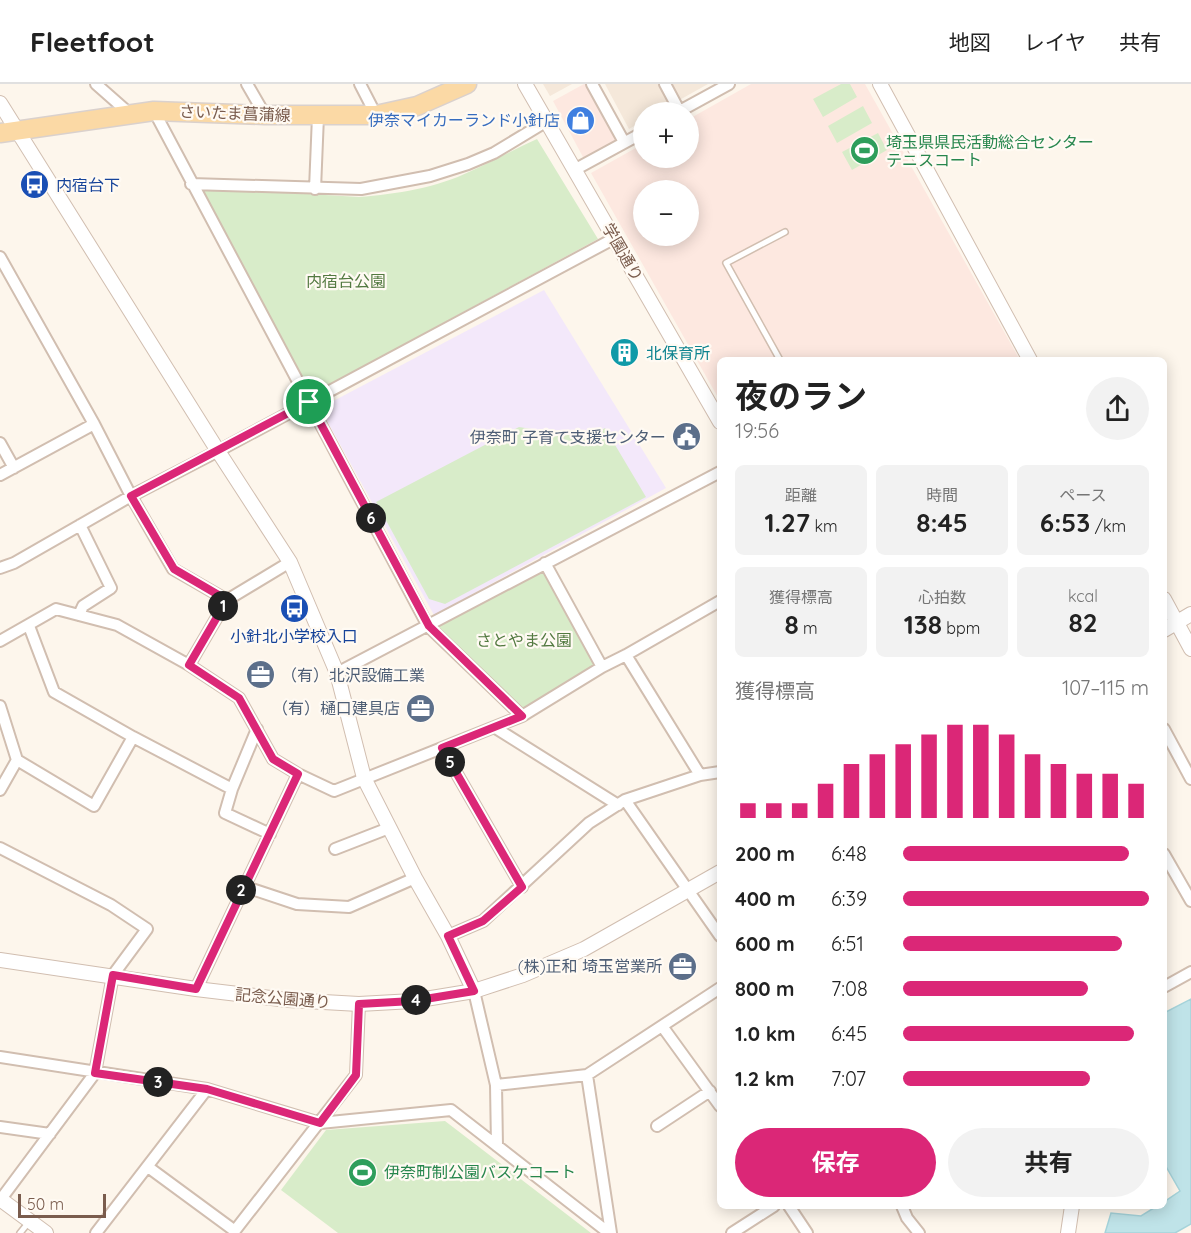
<!DOCTYPE html>
<html lang="ja">
<head>
<meta charset="utf-8">
<style>
	body { margin:0; font-family:Quicksand,"Noto Sans JP",sans-serif; background:#f2f2f2; color:#222; height:100vh; display:flex; flex-direction:column; font-size:22px; white-space:nowrap }
	* { box-sizing:border-box; margin:0 }
	p { font-size:20px; color:#767676 }
	.icon { flex:none; width:33px; height:33px; fill:none; stroke:currentColor; stroke-width:2; stroke-linecap:round; stroke-linejoin:round }
	.map { position:relative; flex:1; overflow:hidden }
	.details { position:absolute; left:717px; top:273px; width:450px; height:852px; display:flex; flex-direction:column; background:#fff; border-radius:9px; box-shadow:0 3px 15px #0003 }
	.details>* { flex:none }
	.buttons { position:absolute; left:633px; top:18px; display:grid; gap:12px }
	.buttons a { display:grid; place-items:center; width:66px; height:66px; border-radius:50%; background:#fff; box-shadow:0 3px 15px #0003; font-size:30px }
	.scale { position:absolute; left:18px; bottom:15px; width:88px; box-sizing:border-box; padding-left:6px; border:3px solid #7a5c4d; border-top:0; font-size:16px; line-height:21px; white-space:nowrap; color:#7a5c4d; -webkit-text-stroke:4px #fffaf3; paint-order:stroke }
	.pin { position:absolute; display:grid; place-items:center; width:51px; height:51px; color:#fff; margin:-26px; border:3px solid #fff; border-radius:50%; box-shadow:0 2px 6px #0007 }
	.km { position:absolute; width:30px; height:30px; margin:-15px; border-radius:50%; background:#222; color:#fff; font-size:16px; line-height:30px; text-align:center }
	.round { display:grid; place-items:center; flex:none; width:63px; height:63px; border-radius:32px; background:#f2f2f2 }
	.summary { display:flex; align-items:center; justify-content:space-between; height:102px; padding:0 18px }
	h1 { font-size:33px; font-weight:700; line-height:45px }
	.stats { display:grid; grid-template-columns:repeat(3,1fr); gap:9px; height:102px; padding:6px 18px }
	.stats div { display:grid; align-content:center; border-radius:9px; background:#f2f2f2; text-align:center }
	.stats b { font-size:26px; font-weight:700 }
	.stats small { font-size:16px; font-weight:400 }
	.stats p { font-size:16px }
	.chart { height:168px; padding:12px 18px }
	.chart p { display:flex; justify-content:space-between }
	.chart svg { width:100%; height:108px; margin-top:6px; stroke:#db2777; stroke-width:6 }
	.cta { display:flex; gap:12px; margin-top:auto; padding:12px 18px }
	.cta a { flex:1; height:69px; border-radius:36px; background:#db2777; color:#fff; font-size:24px; font-weight:700; line-height:69px; text-align:center }
	.cta a+a { background:#f2f2f2; color:#222 }
	ul { padding:0 18px; list-style:none; font-size:20px }
	li { display:grid; grid-template-columns:96px 72px 1fr; align-items:center; height:45px }
	li i { height:15px; border-radius:8px; background:#db2777 }
	header { display:flex; align-items:center; gap:36px; box-sizing:border-box; height:84px; padding:0 30px; background:#fff; border-bottom:2px solid #e0e0e0 }
	header strong { font-size:28px }
	nav { display:flex; gap:33px; margin-inline-start:auto; font-size:21px }
	.map>svg:first-child { display:block }
	.residential { fill:#f5e8da }
	.commercial { fill:#fde8e0; fill-rule:evenodd }
	.education { fill:#f3e8fa }
	.green { fill:#d8ecc9 }
	.water { fill:#bfe3e8; stroke:#a5d3da; stroke-width:1.5 }
	.lines { fill:none; stroke-linecap:round; stroke-linejoin:round }
	.service-casing { stroke:#d1beb0; stroke-width:8 }
	.minor-casing { stroke:#d1beb0; stroke-width:14 }
	.tertiary-casing { stroke:#d1beb0; stroke-width:16 }
	.primary-casing { stroke:#dad1cd; stroke-width:21 }
	.service { stroke:#fff; stroke-width:5 }
	.minor { stroke:#fff; stroke-width:10 }
	.tertiary { stroke:#fff; stroke-width:14 }
	.primary { stroke:#fbd9a5; stroke-width:18 }
	.route-casing { stroke:#fff; stroke-width:12 }
	.route { stroke:#db2777; stroke-width:8 }
	.labels { text-anchor:middle; dominant-baseline:central; stroke-width:4.5; stroke-linejoin:round; paint-order:stroke }
	.street-label { font-size:16px; fill:#7a5c4d; stroke:#fffaf3 }
	.shop-label { font-size:16px; fill:#366cbe; stroke:#fffaf3; text-anchor:end }
	.leisure-label { font-size:16px; fill:#27864d; stroke:#fffaf3; text-anchor:start }
	.transit-label { font-size:16px; fill:#164399; stroke:#fffaf3; text-anchor:start }
	.park-label { font-size:16px; fill:#537a41; stroke:#fffaf3 }
	.culture-label { font-size:16px; fill:#0d838f; stroke:#fffaf3; text-anchor:start }
	.service-label { font-size:16px; fill:#4e5e75; stroke:#fffaf3; text-anchor:end }
</style>
</head>
<body>
<header>
<strong>Fleetfoot</strong>
<nav><a>地図</a><a>レイヤ</a><a>共有</a></nav>
</header>
<div class="map">
<svg width="1191" height="1149" viewBox="0 0 1191 1149">
	<rect width="100%" height="100%" fill="#fdf6ec"/>
	<path class="residential" d="M543 0H572L550 12Z
		M605 0H708L658 28H644L643 37 629 45Z"/>
	<path class="commercial" d="M584 0H587L619 56 584 75 553 17Z
		M751 0H865L1020 276H720V317L591 89 643 60 644 74H688L689 35ZM644 106H688V152H644Z"/>
	<path class="education" d="M544 206 666 404 434 531 320 324Z"/>
	<path class="green" d="M841 0H850L857 13 823 33 813 15Z
		M863 22 872 39 837 59 828 42Z
		M878 49 887 66 852 86 842 68Z
		M537 55 598 155 312 310 201 110 205 104 359 113C397 110 436 104 471 87 493 77 515 65 537 55Z
		M519 343 588 354 605 344 646 413 445 520 429 515 376 418Z
		M545 479 602 583 522 632 428 542Z
		M445 1037 591 1149H338L281 1106 326 1046Z"/>
	<path class="water" d="M1191 915V1140L1175 1149H1105L1111 1129 1141 1132 1157 1122H1164V1118L1180 1107 1164 1079V929Z"/>
	<g class="lines">
		<defs>
			<path id="service" d="M780 276 726 179 785 148
				M20 1149 29 1138"/>
			<path id="minor" d="M96 0 130 30
				M247 0 265 31
				M360 0 376 31
				M592 0 624 58
				M665 0 680 28
				M154 27 428 542 522 632
				M678 28 729 0
				M576 85 644 48
				M191 100 361 105 430 92 468 80 494 69 547 37
				M315 105 318 32
				M0 173 94 340 131 412 173 485 227 516
				M0 359 14 384
				M0 391 94 340
				M545 479 602 583
				M0 484 14 479 131 412 218 367 615 154
				M79 531 83 522 111 504 80 441
				M29 542 54 608 133 653 232 705
				M0 557 56 525 117 541 189 581 239 614 273 675 298 690 334 707 522 632 602 583 626 571 720 517
				M626 571 700 691
				M189 581 227 516 290 478
				M337 589 720 388
				M0 622 17 676 94 722 133 653
				M494 643 618 721
				M257 645 232 705 225 729 270 750
				M1164 645 1191 695
				M442 664 522 803
				M0 706 17 676
				M625 716 720 852
				M0 764 111 821 147 845 113 891 95 989 1 1115
				M335 765 389 744
				M1164 770 1191 817
				M243 802 297 820 349 823 415 794
				M448 852 483 837 589 739 625 716 700 691 720 688
				M1164 903 1191 888
				M196 905 298 690
				M474 907 496 1001 497 1062
				M662 942 720 1022
				M0 973 207 1005 320 1039 451 1026 609 1149
				M587 991 611 1149
				M496 1001 587 991 720 904
				M657 1042 710 1007
				M0 1043 50 1050
				M148 1083 235 1147
				M789 1122 807 1149
				M902 1122 907 1134 919 1149
				M96 1149 207 1005
				M233 1149 356 991 359 920
				M732 1149 774 1122"/>
			<path id="tertiary" d="M525 0 720 338
				M880 0 1030 276
				M0 19 218 367 290 478 337 589 364 694 415 794 448 852 474 907
				M1164 515 1191 565
				M1164 546 1191 530
				M0 876 196 905 288 916 359 920 413 917 474 907 523 891 584 865 720 788
				M0 1115 46 1149
				M1068 1149 1072 1122"/>
			<path id="primary" d="M0 49 154 27 265 31H376L417 22 467 0"/>
		</defs>
		<use href="#service" class="service-casing"/>
		<use href="#minor" class="minor-casing"/>
		<use href="#tertiary" class="tertiary-casing"/>
		<use href="#primary" class="primary-casing"/>
		<use href="#service" class="service"/>
		<use href="#minor" class="minor"/>
		<use href="#tertiary" class="tertiary"/>
		<use href="#primary" class="primary"/>
	</g>
	<g class="lines">
		<defs>
			<path id="route" d="M309 318 429 542 522 632 442 664 522 803 483 837 448 852 474 907 413 917 359 920 356 991 320 1039 207 1005 95 989 113 891 196 905 298 690 273 675 239 614 189 581 227 516 174 485 131 412Z"/>
		</defs>
		<use href="#route" class="route-casing"/>
		<use href="#route" class="route"/>
	</g>
	<defs>
		<symbol id="shop-disc" viewBox="-11 -11 22 22"><circle r="9.5" fill="#3f7fe0" stroke="#fffaf3"/><path d="M-5-2.5h2.3a2.7 3.5 0 0 1 5.4 0H5L5.5 6h-11ZM-1.5-2.5h3a1.5 2.3 0 0 0-3 0Z" fill="#fff"/></symbol>
		<symbol id="stadium-disc" viewBox="-11 -11 22 22"><circle r="9.5" fill="#2e9e5b" stroke="#fffaf3"/><path d="M0-5a6.5 5 0 1 0 0 10a6.5 5 0 1 0 0-10ZM-3.5-1.8h7v3.6h-7Z" fill="#fff"/></symbol>
		<symbol id="bus-disc" viewBox="-11 -11 22 22"><circle r="9.5" fill="#1a4fb4" stroke="#fffaf3"/><path d="M-5-6H5V4H4V6H2V4H-2V6H-4V4H-5ZM-3.5-4V0h7V-4ZM-3.5 1.2v1.5H-2V1.2ZM2 1.2v1.5H3.5V1.2Z" fill="#fff"/></symbol>
		<symbol id="building-disc" viewBox="-11 -11 22 22"><circle r="9.5" fill="#0f9aa8" stroke="#fffaf3"/><path d="M-4-6H4V6H1V3H-1V6H-4ZM-2.5-4.3h1.7v1.8h-1.7ZM.8-4.3h1.7v1.8H.8ZM-2.5-1h1.7V.8h-1.7ZM.8-1h1.7V.8H.8Z" fill="#fff"/></symbol>
		<symbol id="civic-disc" viewBox="-11 -11 22 22"><circle r="9.5" fill="#5c6f8a" stroke="#fffaf3"/><path d="M-.6-6.5H3V-4.5H.6V-3L4-1V1h2V6H-6V1h2V-1L-.6-3ZM-1.2 2.5V6h2.4V2.5Z" fill="#fff"/></symbol>
		<symbol id="office-disc" viewBox="-11 -11 22 22"><circle r="9.5" fill="#5c6f8a" stroke="#fffaf3"/><path d="M-6-3h4V-5.5h4V-3h4V5H-6ZM-1-4.5V-3h2v-1.5ZM-6 0V1H6V0Z" fill="#fff"/></symbol>
	</defs>
	<g fill-rule="evenodd">
		<use href="#shop-disc" x="564" y="20" width="33" height="33"/>
		<use href="#stadium-disc" x="848" y="50" width="33" height="33"/>
		<use href="#bus-disc" x="18" y="84" width="33" height="33"/>
		<use href="#building-disc" x="608" y="252" width="33" height="33"/>
		<use href="#civic-disc" x="670" y="336" width="33" height="33"/>
		<use href="#bus-disc" x="278" y="508" width="33" height="33"/>
		<use href="#office-disc" x="244" y="574" width="33" height="33"/>
		<use href="#office-disc" x="404" y="608" width="33" height="33"/>
		<use href="#office-disc" x="666" y="866" width="33" height="33"/>
		<use href="#stadium-disc" x="346" y="1072" width="33" height="33"/>
	</g>
	<g class="labels">
		<g class="street-label">
			<text transform="translate(235 29) rotate(2)">さいたま菖蒲線</text>
			<text transform="translate(623 168) rotate(60)">学園通り</text>
			<text transform="translate(283 914) rotate(5)">記念公園通り</text>
		</g>
		<g class="shop-label">
			<text x="560" y="36">伊奈マイカーランド小針店</text>
		</g>
		<g class="leisure-label">
			<text x="886" y="58">埼玉県県民活動総合センター<tspan x="886" dy="18">テニスコート</tspan></text>
			<text x="384" y="1088">伊奈町制公園バスケコート</text>
		</g>
		<g class="transit-label">
			<text x="56" y="101">内宿台下</text>
			<text x="294" y="552" text-anchor="middle">小針北小学校入口</text>
		</g>
		<g class="park-label">
			<text x="346" y="197">内宿台公園</text>
			<text x="524" y="556">さとやま公園</text>
		</g>
		<g class="culture-label">
			<text x="646" y="269">北保育所</text>
		</g>
		<g class="service-label">
			<text x="666" y="353">伊奈町 子育て支援センター</text>
			<text x="281" y="591" text-anchor="start">（有）北沢設備工業</text>
			<text x="400" y="624">（有）樋口建具店</text>
			<text x="662" y="882">(株)正和 埼玉営業所</text>
		</g>
	</g>
</svg>
<div class="buttons">
<a>+</a>
<a>−</a>
</div>
<div class="scale">50 m</div>
<div class="pin" style="left:309px;top:318px;background:#1e9e55"><svg class="icon" aria-label="arrive" viewBox="0 0 24 24"><path d="M6 21V4h12l-3 4 3 4H6"/></svg></div>
<b class="km" style="left:223px;top:522px">1</b>
<b class="km" style="left:241px;top:806px">2</b>
<b class="km" style="left:158px;top:998px">3</b>
<b class="km" style="left:416px;top:916px">4</b>
<b class="km" style="left:450px;top:678px">5</b>
<b class="km" style="left:371px;top:434px">6</b>
<section class="details">
<div class="summary"><div><h1>夜のラン</h1><p>19:56</p></div><a class="round"><svg class="icon" aria-label="share" viewBox="0 0 24 24"><path d="M12 15V3M7 8l5-5 5 5M5 13v7h14v-7"/></svg></a></div>
<div class="stats">
<div><p>距離</p><b>1.27<small> km</small></b></div>
<div><p>時間</p><b>8:45</b></div>
<div><p>ペース</p><b>6:53<small> /km</small></b></div>
</div>
<div class="stats">
<div><p>獲得標高</p><b>8<small> m</small></b></div>
<div><p>心拍数</p><b>138<small> bpm</small></b></div>
<div><p>kcal</p><b>82</b></div>
</div>
<div class="chart"><p><span>獲得標高</span>107–115 m</p>
<svg viewBox="0 0 160 44" preserveAspectRatio="none"><path d="M5 44V38M15 44V38M25 44V38M35 44V30M45 44V22M55 44V18M65 44V14M75 44V10M85 44V6M95 44V6M105 44V10M115 44V18M125 44V22M135 44V26M145 44V26M155 44V30"/></svg>
</div>
<ul>
<li><b>200 m</b>6:48<i style="width:92%"></i></li>
<li><b>400 m</b>6:39<i style="width:100%"></i></li>
<li><b>600 m</b>6:51<i style="width:89%"></i></li>
<li><b>800 m</b>7:08<i style="width:75%"></i></li>
<li><b>1.0 km</b>6:45<i style="width:94%"></i></li>
<li><b>1.2 km</b>7:07<i style="width:76%"></i></li>
</ul>
<div class="cta"><a>保存</a><a>共有</a></div>
</section>
</div>
</body>
</html>
